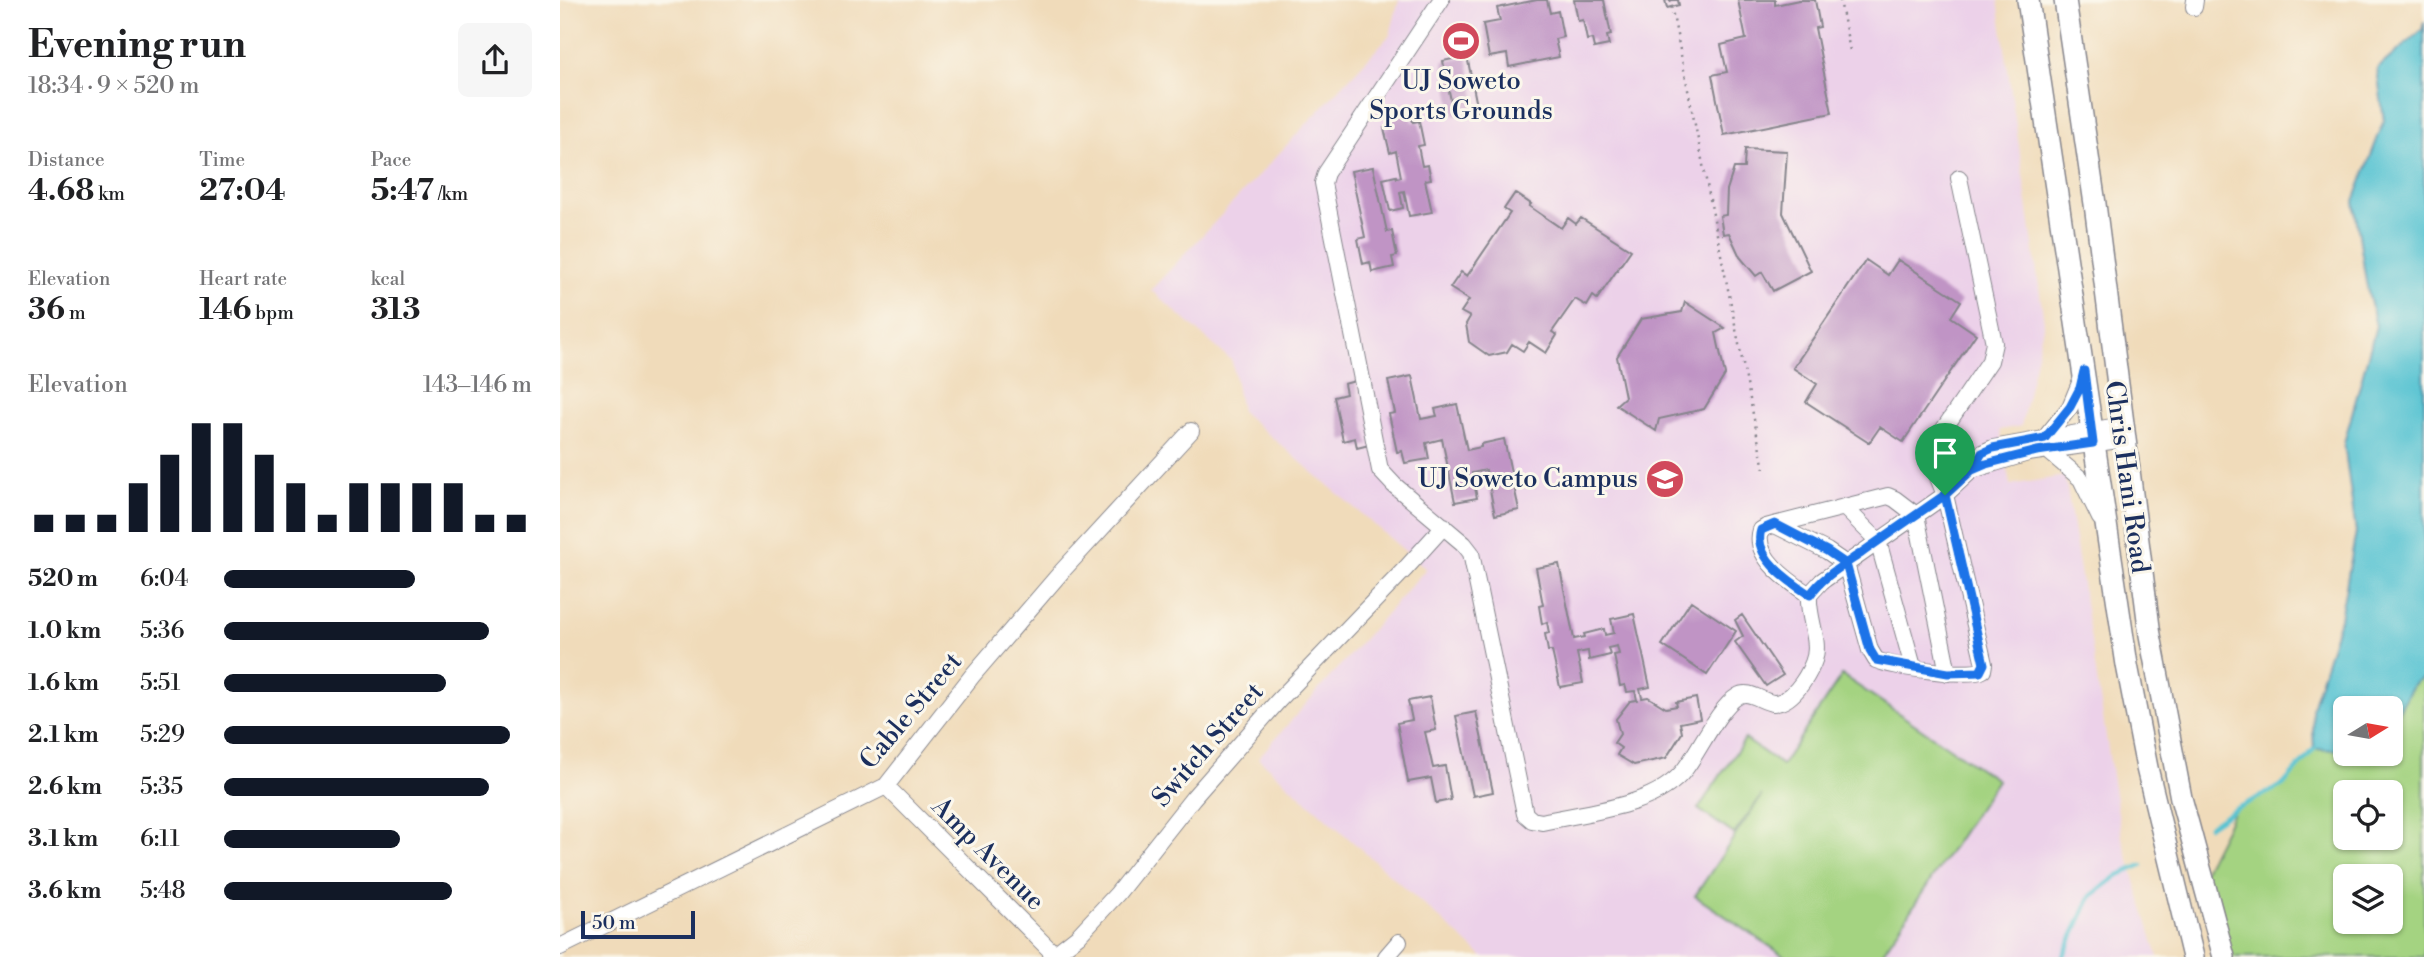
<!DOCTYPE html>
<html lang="en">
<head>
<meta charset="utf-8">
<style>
	body { margin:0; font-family:"Libre Bodoni",serif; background:#f6f6f6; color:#202124; height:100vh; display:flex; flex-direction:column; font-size:26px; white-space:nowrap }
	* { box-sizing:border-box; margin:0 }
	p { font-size:23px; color:#757577 }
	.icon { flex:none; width:38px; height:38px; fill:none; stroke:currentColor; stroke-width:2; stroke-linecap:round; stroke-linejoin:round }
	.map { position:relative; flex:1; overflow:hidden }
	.sheet { display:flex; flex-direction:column; background:#fff; width:560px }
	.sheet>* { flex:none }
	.needle { width:46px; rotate:79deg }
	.tools { position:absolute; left:1773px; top:696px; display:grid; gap:14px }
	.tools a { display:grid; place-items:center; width:70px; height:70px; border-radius:10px; background:#fff; box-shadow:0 2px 5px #0004; font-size:35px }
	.scale { position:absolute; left:21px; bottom:18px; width:114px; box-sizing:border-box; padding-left:7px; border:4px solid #1b2f5e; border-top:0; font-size:19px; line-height:24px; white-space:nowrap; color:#1b2f5e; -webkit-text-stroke:5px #fbf7ec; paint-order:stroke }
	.pin { position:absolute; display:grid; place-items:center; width:60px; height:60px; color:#fff; margin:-72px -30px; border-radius:50% 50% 50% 0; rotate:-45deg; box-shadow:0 0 7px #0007 }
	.pin .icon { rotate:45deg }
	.round { display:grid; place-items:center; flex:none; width:74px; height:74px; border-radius:10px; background:#f6f6f6 }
	.summary { display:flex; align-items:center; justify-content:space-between; height:119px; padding:0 28px }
	h1 { font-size:38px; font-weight:700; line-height:52px }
	.metrics { display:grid; grid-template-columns:repeat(3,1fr); gap:10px; height:119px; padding:7px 28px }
	.metrics div { display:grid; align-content:center }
	.metrics b { font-size:30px; font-weight:700 }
	.metrics small { font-size:19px; font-weight:400 }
	.metrics p { font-size:19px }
	.chart { height:196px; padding:14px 28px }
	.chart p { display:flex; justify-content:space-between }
	.chart svg { width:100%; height:126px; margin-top:7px; stroke:#111827; stroke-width:6 }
	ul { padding:0 28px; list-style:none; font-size:23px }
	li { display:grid; grid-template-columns:112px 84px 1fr; align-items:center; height:52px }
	li i { height:18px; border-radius:9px; background:#111827 }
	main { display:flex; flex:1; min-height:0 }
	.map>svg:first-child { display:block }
	.built { fill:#ecd1e9 }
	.green { fill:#a4d381; stroke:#608170; stroke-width:2; fill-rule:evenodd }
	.water { fill:#57c3d2; stroke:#397998; stroke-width:2 }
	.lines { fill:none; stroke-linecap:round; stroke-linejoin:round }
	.stream { stroke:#57c3d2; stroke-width:4.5 }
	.building { fill:#c094c5 }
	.minor-casing { stroke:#86858c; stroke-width:18 }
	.major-casing { stroke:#86858c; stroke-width:24 }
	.path { stroke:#86858c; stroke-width:2.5; stroke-dasharray:2 5; stroke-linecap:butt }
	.minor { stroke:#fff; stroke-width:16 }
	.major { stroke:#fff; stroke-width:21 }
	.route-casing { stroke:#fff; stroke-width:14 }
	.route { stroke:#1a73e8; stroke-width:9 }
	.labels { text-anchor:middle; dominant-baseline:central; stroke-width:6; stroke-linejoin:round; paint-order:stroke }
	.poi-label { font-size:26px; fill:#1b2f5e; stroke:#fbf7ec }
	.street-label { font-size:26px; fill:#1b2f5e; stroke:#fbf7ec }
</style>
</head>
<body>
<main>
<section class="sheet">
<div class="summary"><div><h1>Evening run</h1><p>18:34 · 9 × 520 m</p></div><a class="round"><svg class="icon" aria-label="share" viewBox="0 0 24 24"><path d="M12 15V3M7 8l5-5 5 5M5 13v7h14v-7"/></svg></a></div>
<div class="metrics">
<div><p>Distance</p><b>4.68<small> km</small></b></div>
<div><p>Time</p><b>27:04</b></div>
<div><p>Pace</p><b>5:47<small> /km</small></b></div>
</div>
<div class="metrics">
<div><p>Elevation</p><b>36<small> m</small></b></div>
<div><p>Heart rate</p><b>146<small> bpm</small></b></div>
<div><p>kcal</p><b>313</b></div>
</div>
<div class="chart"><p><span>Elevation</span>143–146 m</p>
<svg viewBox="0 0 160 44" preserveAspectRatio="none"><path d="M5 44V38M15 44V38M25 44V38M35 44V27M45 44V17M55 44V6M65 44V6M75 44V17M85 44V27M95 44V38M105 44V27M115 44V27M125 44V27M135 44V27M145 44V38M155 44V38"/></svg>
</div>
<ul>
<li><b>520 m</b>6:04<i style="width:62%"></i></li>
<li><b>1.0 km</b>5:36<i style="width:86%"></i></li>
<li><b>1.6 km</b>5:51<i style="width:72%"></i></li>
<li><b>2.1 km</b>5:29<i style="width:93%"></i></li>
<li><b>2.6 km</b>5:35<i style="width:86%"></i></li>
<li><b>3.1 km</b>6:11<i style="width:57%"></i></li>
<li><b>3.6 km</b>5:48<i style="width:74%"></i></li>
</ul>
</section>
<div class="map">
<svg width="1864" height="957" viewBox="0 0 1864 957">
	<rect width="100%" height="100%" fill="#fbf7ec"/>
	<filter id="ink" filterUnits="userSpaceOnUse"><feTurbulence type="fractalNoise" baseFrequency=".0143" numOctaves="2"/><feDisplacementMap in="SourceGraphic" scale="14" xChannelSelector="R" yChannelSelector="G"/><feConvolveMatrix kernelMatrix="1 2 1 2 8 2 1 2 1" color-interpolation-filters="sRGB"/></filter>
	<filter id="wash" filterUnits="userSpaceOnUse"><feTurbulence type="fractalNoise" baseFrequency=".00686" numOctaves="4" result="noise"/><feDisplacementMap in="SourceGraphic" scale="28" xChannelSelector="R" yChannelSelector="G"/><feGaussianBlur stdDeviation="1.57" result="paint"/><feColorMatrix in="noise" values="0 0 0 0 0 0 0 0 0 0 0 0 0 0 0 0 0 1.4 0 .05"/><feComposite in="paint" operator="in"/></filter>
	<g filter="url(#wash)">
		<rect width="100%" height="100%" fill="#f0dbba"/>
		<path class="built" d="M839 0H1438L1484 322 1461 426 1440 430 1450 485 1505 476 1562 838 1598 957H923L698 758 866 569 681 411 672 361 591 290 830 35Z"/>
		<path class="green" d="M1282 675 1437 780 1320 957H1226L1135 896 1202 795 1174 834 1138 809 1185 739 1222 765Z
			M1864 677V957H1671L1642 874 1675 809 1723 785 1754 749 1785 750V754H1830L1831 724 1855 682ZM1785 793H1830V838H1785ZM1785 877H1830V922H1785Z"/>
		<path class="water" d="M1864 22V677L1854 683 1831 724 1830 709H1785V750L1754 749 1752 708 1780 619 1796 532 1784 443 1816 326 1806 282 1794 201 1824 121 1817 69 1862 30Z"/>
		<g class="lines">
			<path class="stream" d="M1649 826 1675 809 1723 785 1754 749
				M1503 957 1531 896 1559 875 1582 865"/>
		</g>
		<g id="blocks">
			<path class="building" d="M977 0H987L990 13 998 11 1003 37 995 39 999 57 949 67 947 54 929 57 923 24 940 21 937 8Z
				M1014 0H1044L1051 35 1047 36 1049 45 1034 48 1032 39 1027 40 1023 20 1018 21Z
				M1105 0H1118L1119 5 1107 8Z
				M1178 0H1215V5L1239 0H1255L1260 27 1255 28 1272 113 1164 135 1152 75 1167 72 1161 45 1186 39Z
				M907 56 918 111 894 116 883 61Z
				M850 111 853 122 859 121 864 145 858 146 862 166 868 165 871 179 865 180 872 212 849 216 844 191 840 192 843 208 830 211 823 179 836 176 837 178 841 177 836 151 830 153 824 128 830 127 828 115Z
				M1185 149 1227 151 1223 213 1251 271 1213 291 1202 272 1196 276 1180 257 1169 233 1163 234 1160 216 1166 215 1167 190 1174 168H1184Z
				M813 167 827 232 832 231 837 256 832 257 834 267 812 272 810 262 803 264 798 239 805 237 791 171Z
				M955 193 971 204 969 206 1001 228 1008 218 1016 224 1021 218 1071 250 1037 299 1033 296 1027 306 1015 299 992 332 997 335 986 353 969 342 963 351 952 344 947 352 929 356 909 342 906 324 910 317 901 312 909 300 890 288 901 272 907 276 950 213 944 209Z
				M1306 260 1328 275 1338 260 1401 301 1391 317 1416 334 1343 442 1320 427 1309 443 1246 402 1257 384 1233 368Z
				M1125 302 1165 328 1156 333 1165 375 1144 409 1099 419 1096 431 1056 405 1065 397 1057 357 1081 319 1122 312Z
				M852 376 861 419 877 416 875 409 897 404 907 450 921 447V444L944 439 959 510 935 515 926 470 912 473 917 498 895 502 882 439 866 443 869 459 845 463 842 451 837 452 829 414 835 413 828 381Z
				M795 381 809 445 797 448 795 438 783 441 774 397 786 394 784 384Z
				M999 564 1014 639 1025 637 1024 634 1044 629 1045 635 1054 633 1051 619 1074 614 1090 687 1080 689 1082 698 1088 697 1106 708 1117 706 1116 702 1136 698 1140 719 1120 723 1122 733 1106 758 1074 765 1057 755 1061 748 1054 743 1060 734 1056 719 1070 701 1077 700 1075 691 1067 692 1065 685 1060 686 1054 655 1059 654 1057 646 1048 648 1050 655 1029 660 1028 651 1017 653 1023 683 1000 687 992 651H988L985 634 989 633 987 622 982 624 979 606 983 605 976 568Z
				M1131 601 1176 631 1147 675 1102 645Z
				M1182 615 1223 675 1206 686 1175 642 1183 636 1175 620Z
				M870 697 876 730 865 732 873 768 885 766 891 800 876 803 871 778 848 782 837 723 852 720 848 701Z
				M916 712 933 792 913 796 896 716Z"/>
		</g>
	</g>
	<g filter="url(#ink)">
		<use href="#blocks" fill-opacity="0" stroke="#86858c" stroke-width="2"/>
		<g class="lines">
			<defs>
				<path id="minor" d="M881 0 766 173 763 183 820 470 834 485 904 544 911 553 965 814 972 820 982 822C1026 812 1097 807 1125 769 1139 751 1159 707 1178 696 1189 689 1202 702 1213 703 1231 704 1247 678 1253 663 1262 642 1247 618 1249 595 1230 582 1192 557 1201 530L1206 527 1328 496 1335 499 1356 515 1388 673
					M1634 7 1635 0
					M1485 438 1510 407 1522 378
					M1487 450 1521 479 1540 518
					M1412 470 1422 453 1433 448 1563 425
					M1284 507 1318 541 1353 667
					M1215 525 1267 551 1286 564 1310 650 1316 660C1333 667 1409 678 1423 670L1424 664 1385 495 1374 467 1372 454 1377 439 1430 361 1434 343 1399 178
					M1249 595 1262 581 1385 495 1412 470 1468 453 1565 439
					M326 786 497 957
					M0 947 326 786 412 676 503 570 631 431
					M491 957 518 936 557 894 633 798 718 701 846 568 884 526
					M826 957 839 942"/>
				<path id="major" d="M1468 0 1567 665 1587 768 1633 957
					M1505 0 1535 204 1590 635 1621 798 1664 957"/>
			</defs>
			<use href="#minor" class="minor-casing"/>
			<use href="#major" class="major-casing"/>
			<path class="path" d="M1110 0 1204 469
				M1280 0 1290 51"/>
			<use href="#minor" class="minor"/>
			<use href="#major" class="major"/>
		</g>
	</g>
	<g class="lines" filter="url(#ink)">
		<defs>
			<path id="route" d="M1385 495C1356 515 1328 534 1300 554 1282 566 1262 577 1250 595 1230 582 1192 557 1201 530L1215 524 1267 551 1286 564 1310 650 1316 660 1388 673 1420 672 1424 664 1385 495 1412 470 1422 453 1433 448 1485 438 1510 407 1520 388 1524 371 1533 443 1477 451 1426 464 1412 470 1385 495"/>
		</defs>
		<use href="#route" class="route-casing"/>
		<use href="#route" class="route"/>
	</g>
	<defs>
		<symbol id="stadium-disc" viewBox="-11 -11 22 22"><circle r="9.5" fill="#d1495b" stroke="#fbf7ec"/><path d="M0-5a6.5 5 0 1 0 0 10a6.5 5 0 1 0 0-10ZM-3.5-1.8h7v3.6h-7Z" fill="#fff"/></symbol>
		<symbol id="university-disc" viewBox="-11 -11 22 22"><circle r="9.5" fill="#d1495b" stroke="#fbf7ec"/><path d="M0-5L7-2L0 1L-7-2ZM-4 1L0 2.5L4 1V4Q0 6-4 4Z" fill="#fff"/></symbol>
	</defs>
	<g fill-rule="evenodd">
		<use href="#stadium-disc" x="879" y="19" width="44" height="44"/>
		<use href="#university-disc" x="1083" y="457" width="44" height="44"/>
	</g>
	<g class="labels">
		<g class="poi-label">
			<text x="901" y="81">UJ Soweto<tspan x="901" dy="30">Sports Grounds</tspan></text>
			<text x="1078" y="479" text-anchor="end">UJ Soweto Campus</text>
		</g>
		<g class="street-label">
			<text transform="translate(1567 477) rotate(82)">Chris Hani Road</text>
			<text transform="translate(351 711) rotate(-50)">Cable Street</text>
			<text transform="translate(648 745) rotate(-49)">Switch Street</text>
			<text transform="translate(428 854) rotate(45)">Amp Avenue</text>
		</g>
	</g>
</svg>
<div class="tools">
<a><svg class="needle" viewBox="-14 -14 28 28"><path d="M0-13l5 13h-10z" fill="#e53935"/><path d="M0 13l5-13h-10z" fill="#757577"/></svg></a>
<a><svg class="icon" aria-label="locate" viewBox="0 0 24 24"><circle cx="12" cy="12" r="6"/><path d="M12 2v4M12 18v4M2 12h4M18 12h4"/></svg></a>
<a><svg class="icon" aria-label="layers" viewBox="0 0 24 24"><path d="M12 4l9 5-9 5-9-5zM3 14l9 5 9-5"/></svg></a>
</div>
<div class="scale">50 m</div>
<div class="pin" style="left:1385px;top:495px;background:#1e9e55"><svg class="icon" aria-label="arrive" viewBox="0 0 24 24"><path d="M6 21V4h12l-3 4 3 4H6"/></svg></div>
</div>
</main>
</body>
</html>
